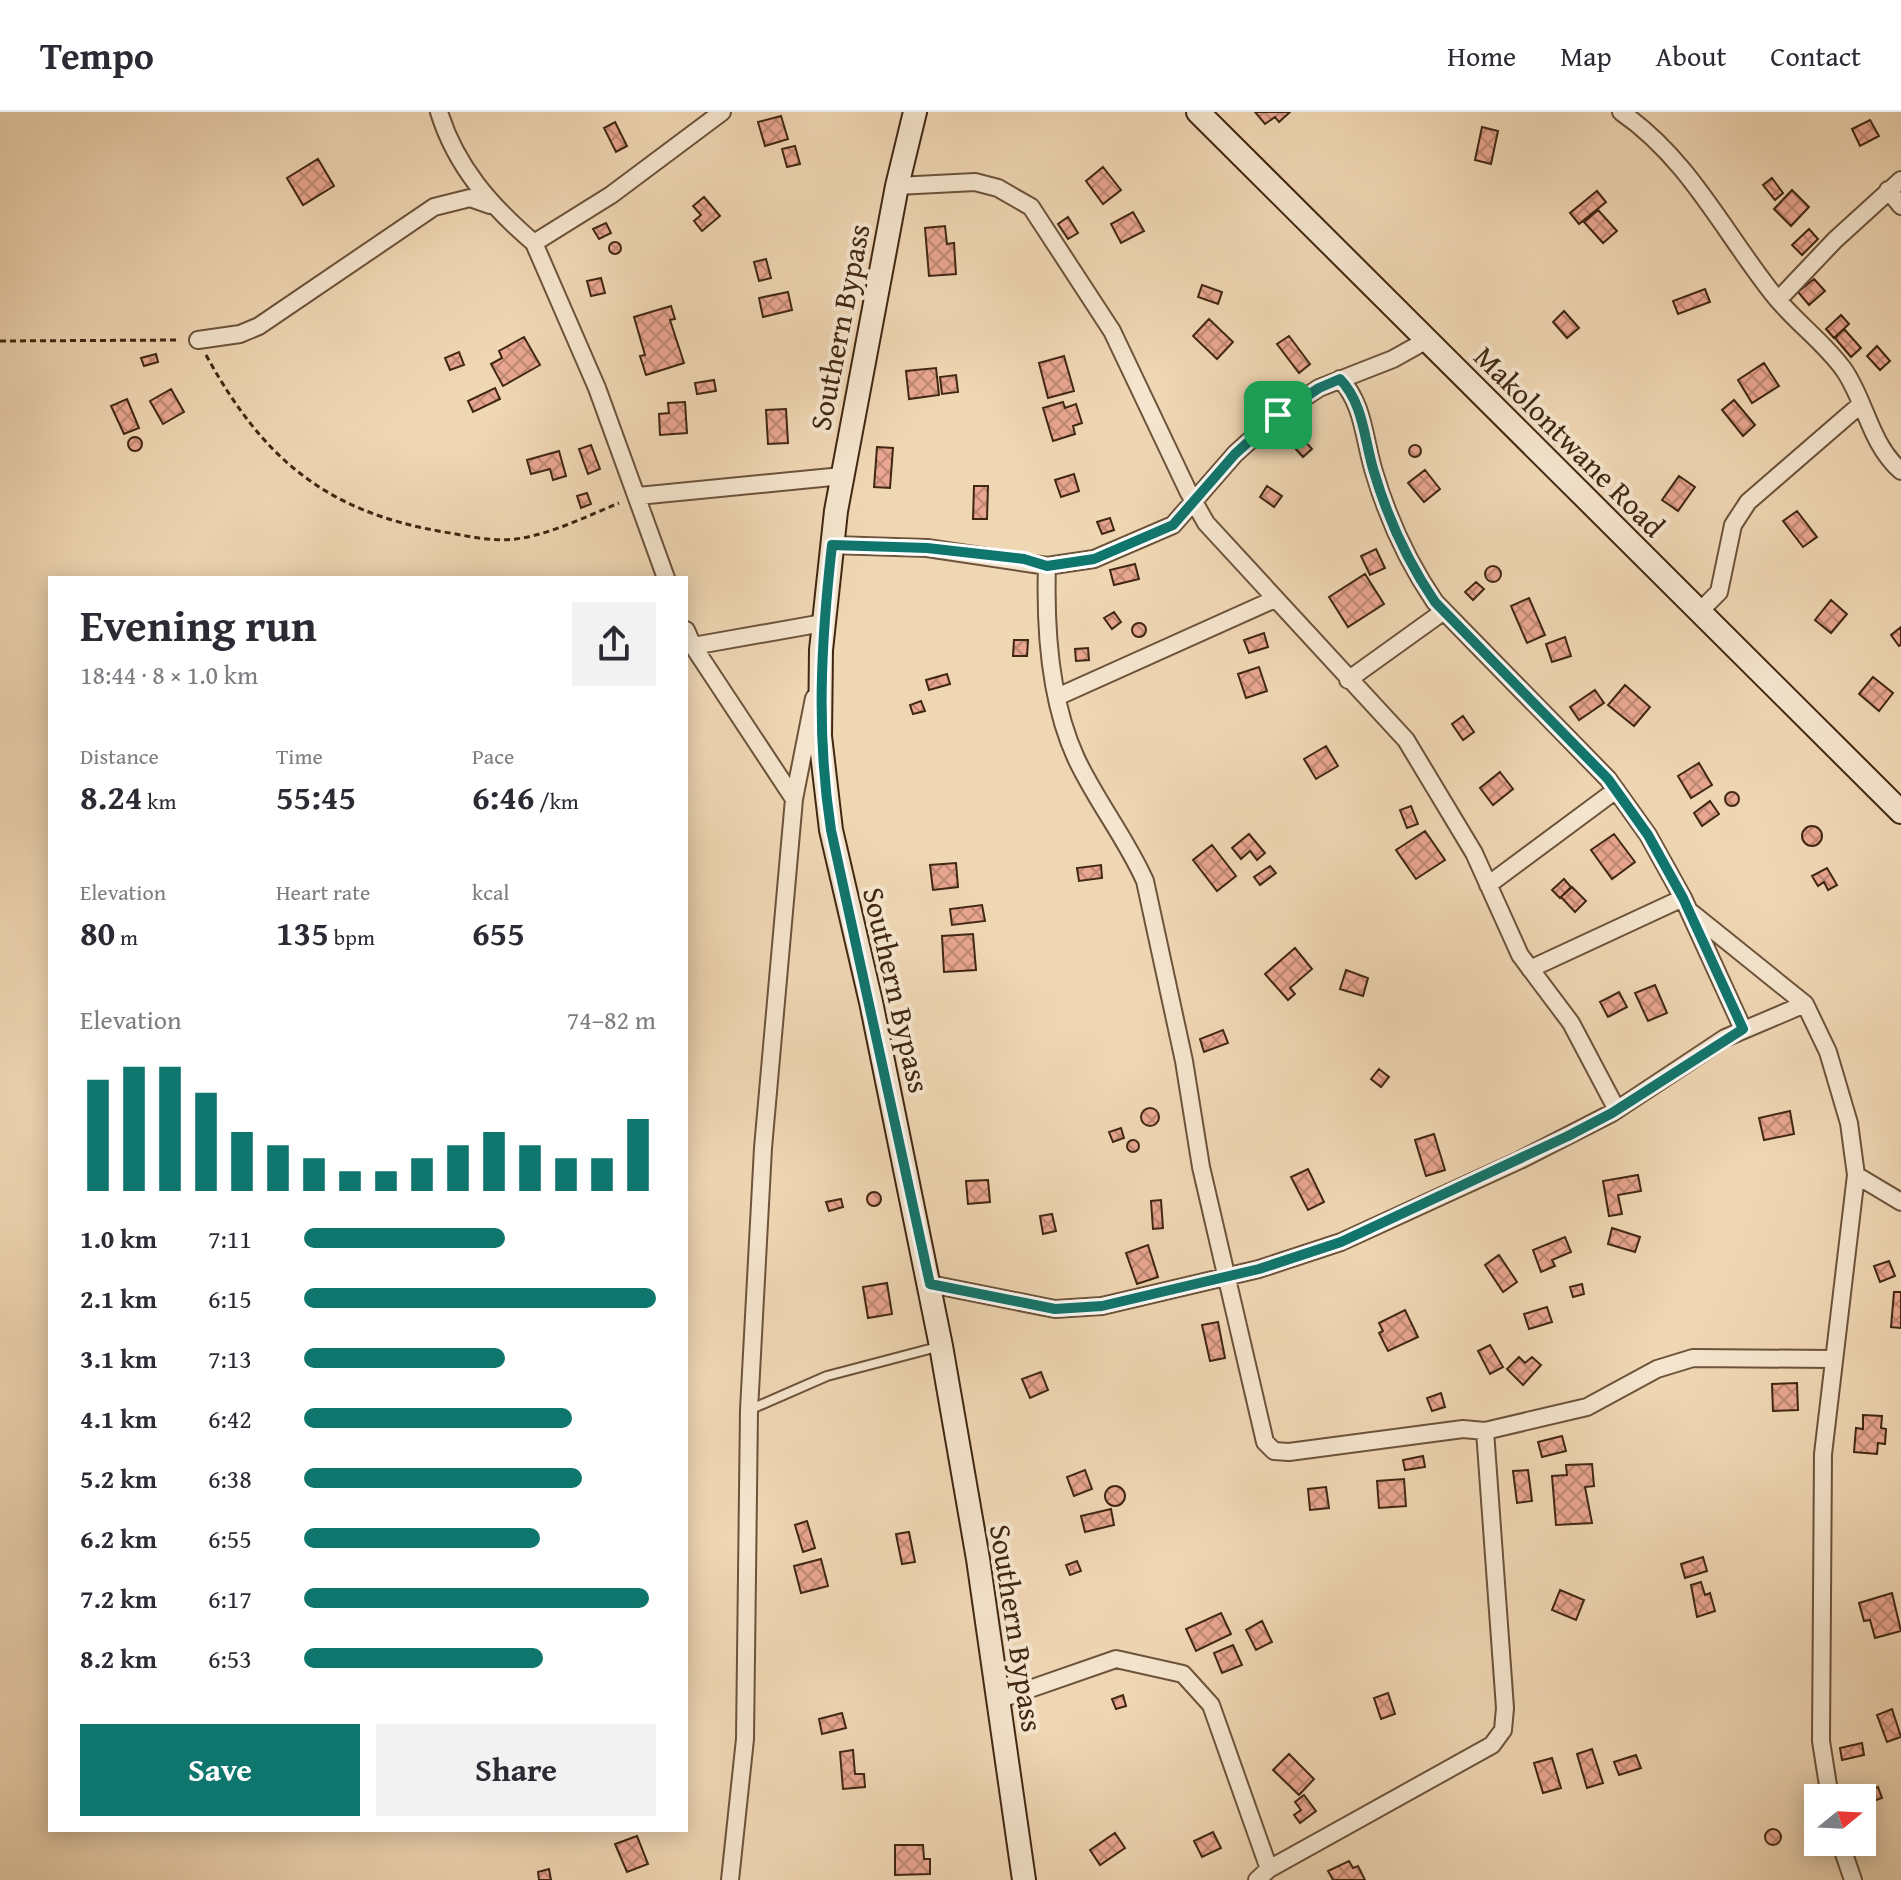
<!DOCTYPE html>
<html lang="en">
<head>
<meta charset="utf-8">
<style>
	body { margin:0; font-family:"Gentium Book Plus",serif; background:#f2f2f3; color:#2b2b33; height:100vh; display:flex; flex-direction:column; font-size:30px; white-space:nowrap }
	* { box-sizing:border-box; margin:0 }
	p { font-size:26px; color:#7c7c81 }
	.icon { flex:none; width:44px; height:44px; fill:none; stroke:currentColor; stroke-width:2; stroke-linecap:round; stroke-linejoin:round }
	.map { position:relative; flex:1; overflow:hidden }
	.sheet { position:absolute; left:48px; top:464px; width:640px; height:1256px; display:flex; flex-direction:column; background:#fff; border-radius:0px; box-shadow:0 4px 20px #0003 }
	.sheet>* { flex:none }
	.needle { width:52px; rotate:72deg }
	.tools { position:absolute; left:1804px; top:1672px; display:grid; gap:16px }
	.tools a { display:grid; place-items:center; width:72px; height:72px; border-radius:0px; background:#fff; box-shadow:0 4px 20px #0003; font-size:40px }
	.pin { position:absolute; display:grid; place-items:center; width:68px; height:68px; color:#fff; margin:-34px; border-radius:16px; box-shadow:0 4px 12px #0006 }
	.round { display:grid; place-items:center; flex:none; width:84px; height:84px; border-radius:0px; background:#f2f2f3 }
	.headline { display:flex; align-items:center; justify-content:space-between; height:136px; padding:0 32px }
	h1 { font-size:44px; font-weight:700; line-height:60px }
	.figures { display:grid; grid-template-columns:repeat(3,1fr); gap:12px; height:136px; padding:8px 32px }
	.figures div { display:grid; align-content:center }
	.figures b { font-size:34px; font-weight:700 }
	.figures small { font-size:22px; font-weight:400 }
	.figures p { font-size:22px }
	.chart { height:224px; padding:16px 32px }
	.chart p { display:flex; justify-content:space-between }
	.chart svg { width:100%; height:144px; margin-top:8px; stroke:#0f766e; stroke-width:6 }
	.cta { display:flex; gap:16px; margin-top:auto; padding:16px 32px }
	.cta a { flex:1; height:92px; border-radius:0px; background:#0f766e; color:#fff; font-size:32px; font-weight:700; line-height:92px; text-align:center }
	.cta a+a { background:#f2f2f3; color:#2b2b33 }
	ul { padding:0 32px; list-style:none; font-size:26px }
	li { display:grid; grid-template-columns:128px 96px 1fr; align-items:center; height:60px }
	li i { height:20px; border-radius:10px; background:#0f766e }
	header { display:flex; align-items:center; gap:48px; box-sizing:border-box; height:112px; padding:0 40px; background:#fff; border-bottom:2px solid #e1e1e2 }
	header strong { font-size:38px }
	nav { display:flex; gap:44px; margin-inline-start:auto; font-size:28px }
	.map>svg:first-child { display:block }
	.building { fill:url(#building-cross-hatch); stroke:#402712; stroke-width:2 }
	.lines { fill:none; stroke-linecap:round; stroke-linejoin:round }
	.lane-casing { stroke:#6c533a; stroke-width:12 }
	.street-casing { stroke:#6c533a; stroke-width:20 }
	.secondary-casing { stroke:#402712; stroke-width:26 }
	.path { stroke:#402712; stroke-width:3; stroke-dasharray:6 4; stroke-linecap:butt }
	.lane { stroke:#f5e5ce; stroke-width:8 }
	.street { stroke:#f5e5ce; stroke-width:16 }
	.secondary { stroke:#f5e5ce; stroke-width:22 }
	.route-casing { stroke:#fff; stroke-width:16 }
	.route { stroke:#0f766e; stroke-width:10 }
	.labels { text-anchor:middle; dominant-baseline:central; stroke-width:8; stroke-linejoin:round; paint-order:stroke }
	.street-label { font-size:30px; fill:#402712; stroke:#f5e5ce }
</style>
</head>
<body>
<header>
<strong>Tempo</strong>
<nav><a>Home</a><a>Map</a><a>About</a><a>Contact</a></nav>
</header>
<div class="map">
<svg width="1901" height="1768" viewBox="0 0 1901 1768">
	<defs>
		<pattern id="building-cross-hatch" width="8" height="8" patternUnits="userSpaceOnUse" patternTransform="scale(2)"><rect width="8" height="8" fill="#e9a690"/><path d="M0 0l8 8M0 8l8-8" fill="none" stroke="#be8774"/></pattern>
	</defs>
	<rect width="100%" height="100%" fill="#f0d7b4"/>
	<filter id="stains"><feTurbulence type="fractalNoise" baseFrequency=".0025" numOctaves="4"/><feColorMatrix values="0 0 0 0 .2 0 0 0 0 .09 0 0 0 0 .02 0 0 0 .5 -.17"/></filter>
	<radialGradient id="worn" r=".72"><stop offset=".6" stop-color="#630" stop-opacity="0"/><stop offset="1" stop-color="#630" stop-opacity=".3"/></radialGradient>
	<path class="building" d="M1255 0H1290L1279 10 1275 5 1265 12Z
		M781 4 788 27 765 34 758 10Z
		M1870 8 1879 24 1860 34 1852 17Z
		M615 10 627 34 616 40 604 16Z
		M1482 15 1498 19 1491 52 1475 48Z
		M795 34 800 52 787 55 782 37Z
		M318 47 334 74 303 93 287 66Z
		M1103 55 1121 78 1103 92 1086 69Z
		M1772 66 1783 81 1775 88 1763 73Z
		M1792 78 1809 95 1791 114 1774 97Z
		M1597 79 1606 90 1579 112 1570 101Z
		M704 85 720 104 702 119 694 109 701 103 693 94Z
		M1598 98 1617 119 1603 131 1584 110Z
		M1133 100 1144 119 1121 131 1111 112Z
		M1068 105 1078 121 1068 127 1058 112Z
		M606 111 611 121 599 127 593 117Z
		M945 114 947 132 954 131 956 162 929 164 925 116Z
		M1809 117 1818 127 1802 143 1792 133Z
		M609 136a6 6 0 1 1 12 0a6 6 0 1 1-12 0Z
		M766 147 771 166 759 169 754 150Z
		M601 166 605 181 591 184 587 169Z
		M1814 167 1825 179 1809 193 1798 180Z
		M1202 173 1222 180 1218 192 1198 185Z
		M1705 177 1710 190 1678 202 1673 189Z
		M788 180 792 198 763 205 759 186Z
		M671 194 675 207 670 208 684 251 646 263 640 244 645 243 634 205Z
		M1564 199 1579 216 1567 226 1553 210Z
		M1841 203 1849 212 1834 226 1826 217Z
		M1209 207 1233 230 1217 247 1193 224Z
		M1844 217 1861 236 1851 245 1835 226Z
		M1289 224 1310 252 1299 261 1277 232Z
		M524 225 540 253 503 274 491 252 502 246 499 239Z
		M1877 234 1890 249 1880 258 1867 244Z
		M459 240 464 253 450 258 445 246Z
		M156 242 158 250 144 254 141 246Z
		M1064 244 1074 279 1048 286 1039 251Z
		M1764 251 1779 274 1752 291 1738 268Z
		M936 256 939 283 909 287 906 259Z
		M956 263 958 280 942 282 940 265Z
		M714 268 716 279 697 282 695 271Z
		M495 276 500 287 473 300 468 289Z
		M171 277 184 300 163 312 150 289Z
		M127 287 139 316 124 322 111 294Z
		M1734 288 1755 313 1743 324 1722 298Z
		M685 290 687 321 660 323 659 302 669 301 668 291Z
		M1063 290 1065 296 1076 292 1082 311 1073 314 1075 322 1053 329 1043 296Z
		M786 297 788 331 768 332 766 298Z
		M128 332a7 7 0 1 1 14 0a7 7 0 1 1-14 0Z
		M1302 326 1312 337 1303 345 1293 334Z
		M1409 339a6 6 0 1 1 12 0a6 6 0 1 1-12 0Z
		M591 333 600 357 588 362 579 337Z
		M877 335 893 336 890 376 874 375Z
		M559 339 566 364 553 368 550 357 531 362 527 348Z
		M1425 358 1440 377 1424 390 1408 371Z
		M1074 362 1079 379 1061 385 1055 368Z
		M1679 364 1695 375 1678 399 1662 388Z
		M974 374H988L987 407H973Z
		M1267 374 1282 384 1274 395 1260 385Z
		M587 381 591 392 581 396 577 384Z
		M1797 399 1817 425 1803 435 1783 409Z
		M1110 406 1114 418 1102 422 1097 410Z
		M1376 437 1385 456 1370 463 1361 444Z
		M1135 452 1139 467 1114 473 1110 458Z
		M1485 462a8 8 0 1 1 16 0a8 8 0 1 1-16 0Z
		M1365 462 1384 492 1348 515 1329 485Z
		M1476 470 1484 477 1473 488 1465 480Z
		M1529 486 1545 523 1527 531 1511 494Z
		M1831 488 1847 502 1831 521 1815 508Z
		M1114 500 1121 510 1112 517 1104 506Z
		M1132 518a7 7 0 1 1 14 0a7 7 0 1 1-14 0Z
		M1901 515V533L1899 534 1891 523Z
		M1264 521 1268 535 1249 541 1244 528Z
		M1565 525 1571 544 1552 550 1546 532Z
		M1014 528H1028L1027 544H1013Z
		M1088 536 1089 548 1076 549 1075 537Z
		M1259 555 1267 579 1246 586 1238 562Z
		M947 562 950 572 929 578 926 568Z
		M1873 565 1893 581 1879 599 1859 582Z
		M1625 573 1650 595 1634 614 1608 593Z
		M1595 578 1604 591 1579 608 1570 595Z
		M921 589 925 599 913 602 910 593Z
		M1463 604 1474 620 1463 628 1452 612Z
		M1326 634 1338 654 1316 667 1304 647Z
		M1699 651 1712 673 1691 686 1678 664Z
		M1500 660 1513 677 1493 693 1480 676Z
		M1725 687a7 7 0 1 1 14 0a7 7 0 1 1-14 0Z
		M1710 689 1719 702 1702 714 1694 701Z
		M1411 694 1418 712 1407 716 1400 698Z
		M1802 724a10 10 0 1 1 20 0a10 10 0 1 1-20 0Z
		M1425 719 1445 748 1416 767 1396 738Z
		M1249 722 1265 741 1257 748 1250 739 1241 747 1232 736Z
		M1614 722 1635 750 1612 767 1591 738Z
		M1212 733 1236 764 1217 779 1193 748Z
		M956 751 958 775 933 778 930 753Z
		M1101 753 1102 766 1079 769 1077 756Z
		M1270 754 1276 761 1260 773 1254 765Z
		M1827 756 1837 773 1828 778 1824 770 1818 774 1812 764Z
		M1564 767 1571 775 1560 786 1552 778Z
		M1572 775 1586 789 1575 800 1561 785Z
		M982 793 985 809 952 813 950 797Z
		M973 822 976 858 944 860 942 824Z
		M1295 836 1312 857 1290 876 1295 882 1288 888 1265 862Z
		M1346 858 1368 866 1363 884 1340 877Z
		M1655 873 1667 901 1648 909 1635 881Z
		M1619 880 1627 895 1608 905 1600 890Z
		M1223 918 1228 931 1204 940 1200 927Z
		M1379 957 1389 965 1381 975 1371 967Z
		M1141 1005a9 9 0 1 1 18 0a9 9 0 1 1-18 0Z
		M1790 999 1794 1022 1764 1028 1759 1006Z
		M1121 1016 1124 1026 1113 1030 1109 1020Z
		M1434 1022 1445 1058 1426 1064 1415 1028Z
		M1127 1034a6 6 0 1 1 12 0a6 6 0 1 1-12 0Z
		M1308 1057 1324 1090 1308 1098 1291 1065Z
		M1638 1063 1641 1079 1618 1083 1622 1102 1609 1104 1603 1069Z
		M988 1068 990 1090 968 1092 966 1069Z
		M867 1087a7 7 0 1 1 14 0a7 7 0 1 1-14 0Z
		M841 1087 843 1095 829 1099 826 1090Z
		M1161 1088 1163 1116 1153 1117 1151 1089Z
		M1052 1102 1056 1119 1043 1122 1040 1104Z
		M1612 1116 1640 1125 1635 1140 1608 1132Z
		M1565 1125 1571 1140 1552 1148 1555 1154 1541 1160 1533 1138Z
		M1148 1133 1158 1165 1137 1172 1126 1141Z
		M1499 1143 1517 1170 1503 1180 1485 1153Z
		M1889 1149 1895 1164 1880 1170 1874 1154Z
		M887 1171 892 1202 868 1206 863 1175Z
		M1582 1172 1584 1182 1573 1185 1570 1175Z
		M1894 1180H1901V1216L1891 1215Z
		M1547 1195 1552 1210 1529 1217 1524 1202Z
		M1405 1198 1418 1225 1388 1239 1379 1221 1383 1219 1379 1211Z
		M1218 1210 1225 1246 1210 1249 1202 1213Z
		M1490 1233 1503 1255 1490 1262 1478 1239Z
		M1519 1245 1525 1251 1532 1245 1541 1253 1523 1273 1507 1257Z
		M1041 1260 1048 1278 1030 1286 1022 1267Z
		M1797 1271 1798 1298 1773 1299 1772 1272Z
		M1441 1281 1445 1295 1432 1299 1427 1286Z
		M1863 1303 1882 1304 1881 1316 1886 1317 1885 1332 1878 1331 1877 1342 1854 1340 1856 1316 1863 1317Z
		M1562 1324 1566 1339 1542 1345 1538 1330Z
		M1423 1344 1425 1355 1405 1358 1403 1348Z
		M1592 1352 1594 1374 1585 1375 1592 1411 1556 1413 1552 1364 1567 1363 1566 1353Z
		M1085 1358 1092 1377 1074 1384 1067 1365Z
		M1528 1358 1532 1389 1517 1391 1513 1359Z
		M1404 1367 1406 1394 1379 1396 1377 1369Z
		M1105 1384a10 10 0 1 1 20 0a10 10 0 1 1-20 0Z
		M1326 1375 1329 1396 1310 1398 1308 1377Z
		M1111 1397 1114 1413 1085 1420 1081 1404Z
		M807 1409 815 1436 803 1440 795 1413Z
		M909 1420 915 1450 902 1452 896 1422Z
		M1703 1445 1707 1459 1685 1466 1681 1452Z
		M821 1447 828 1474 801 1481 794 1454Z
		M1077 1449 1081 1459 1070 1463 1066 1453Z
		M1701 1470 1705 1483 1710 1481 1715 1499 1697 1505 1691 1473Z
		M1560 1478 1584 1488 1576 1508 1552 1498Z
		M1892 1481 1901 1519 1875 1526 1870 1508 1864 1509 1859 1491Z
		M1221 1501 1231 1522 1196 1539 1186 1517Z
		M1262 1509 1272 1530 1256 1538 1246 1518Z
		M1233 1533 1242 1553 1222 1561 1214 1541Z
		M1388 1581 1395 1602 1381 1607 1374 1586Z
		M1123 1583 1126 1594 1116 1597 1112 1587Z
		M1892 1597 1901 1625 1887 1630 1877 1603Z
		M842 1601 846 1616 822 1622 819 1607Z
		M1862 1631 1864 1643 1842 1648 1840 1636Z
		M1592 1637 1603 1671 1587 1676 1577 1642Z
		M853 1638 855 1662H864L865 1675 843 1677 840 1640Z
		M1289 1642 1314 1667 1299 1683 1273 1658Z
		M1636 1643 1641 1656 1619 1663 1614 1650Z
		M1552 1646 1561 1676 1543 1681 1534 1651Z
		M1878 1675 1882 1686 1871 1690 1867 1679Z
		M1304 1683 1316 1699 1300 1711 1294 1703 1301 1698 1295 1690Z
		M1765 1725a8 8 0 1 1 16 0a8 8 0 1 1-16 0Z
		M1213 1720 1221 1736 1202 1745 1194 1729Z
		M1115 1721 1125 1736 1100 1753 1090 1738Z
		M637 1724 648 1752 627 1760 615 1732Z
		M895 1733H923L924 1747H930V1762L895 1763Z
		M1349 1749 1353 1756 1358 1754 1365 1768H1333L1328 1759Z
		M549 1757 551 1768H539L538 1760Z"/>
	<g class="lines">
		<defs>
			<path id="lane" d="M749 1298 827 1264 941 1234"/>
			<path id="street" d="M439 0C456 55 491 94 534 131L611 83 722 0
				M1621 0C1689 47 1723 119 1773 182 1794 209 1824 230 1844 258 1866 290 1870 332 1901 359
				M897 74 975 70 998 76 1031 95 1112 219 1188 379 1206 411 1406 628 1474 741 1520 843 1571 911 1617 998
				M1888 78 1901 94
				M534 131 597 276 666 466
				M1778 188 1835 128 1901 68
				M198 228 240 222 259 214 434 95 470 86 490 93
				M1340 267C1364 292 1364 328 1374 360 1388 407 1407 449 1435 490L1608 667 1648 723 1683 786 1743 917
				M638 384 842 364
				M832 433 927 436 1047 454C1045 516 1050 589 1076 646 1096 689 1126 726 1145 769L1184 949 1201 1055 1265 1330 1274 1339 1289 1340 1463 1317 1485 1319 1587 1295 1657 1257 1693 1246 1831 1247
				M1047 454 1094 447 1173 413 1235 342 1278 303 1319 276 1393 247 1427 228
				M1699 500 1719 480 1733 413 1748 390 1860 293
				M686 518 693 534 794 687
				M693 534 823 511
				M1348 568 1444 499
				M1057 585 1275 487
				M1488 773 1616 678
				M1692 801 1805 892
				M1530 857 1683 786
				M1856 1063 1901 1090
				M930 1172 1055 1197 1102 1194 1259 1157 1341 1130 1520 1048 1612 1001 1725 926 1805 892 1828 940 1849 1011 1856 1063 1823 1342 1821 1629 1830 1686
				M998 1588 1116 1547 1183 1562 1211 1593 1269 1757
				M1840 1730 1853 1768
				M730 1768 745 1627 749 1298 763 1036 794 687 814 586
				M1257 1768 1269 1757 1492 1633 1503 1618 1505 1596 1485 1319"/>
			<path id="secondary" d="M915 0 897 74 836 399 821 538 820 624 831 718 871 890 941 1234 978 1447 1024 1768
				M1198 0 1901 700"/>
		</defs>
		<use href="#lane" class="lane-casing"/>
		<use href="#street" class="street-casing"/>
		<use href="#secondary" class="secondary-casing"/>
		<path class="path" d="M0 229 180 228
			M206 243C263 347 326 400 444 420 468 424 492 430 516 427 552 422 587 404 619 391"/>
		<use href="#lane" class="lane"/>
		<use href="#street" class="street"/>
		<use href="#secondary" class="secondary"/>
	</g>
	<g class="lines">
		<defs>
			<path id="route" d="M1340 267C1364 292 1364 328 1374 360 1388 407 1407 449 1435 490L1608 667 1648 723 1683 786 1743 917 1612 1001 1568 1024 1341 1130 1259 1157 1102 1194 1055 1197 930 1172 831 718C816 621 821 530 832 433L927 436 1024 447 1047 454 1094 447 1173 413 1235 342 1278 303 1319 276Z"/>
		</defs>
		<use href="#route" class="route-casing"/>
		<use href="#route" class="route"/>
	</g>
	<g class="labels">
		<g class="street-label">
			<text transform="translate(839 215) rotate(-79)">Southern Bypass</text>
			<text transform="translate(1570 329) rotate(45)">Makolontwane Road</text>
			<text transform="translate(897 878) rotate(77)">Southern Bypass</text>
			<text transform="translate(1017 1516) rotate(81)">Southern Bypass</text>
		</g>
	</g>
	<rect width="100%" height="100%" filter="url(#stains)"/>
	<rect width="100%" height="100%" fill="url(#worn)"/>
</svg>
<div class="tools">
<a><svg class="needle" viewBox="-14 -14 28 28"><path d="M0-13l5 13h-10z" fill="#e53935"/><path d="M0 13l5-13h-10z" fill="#7c7c81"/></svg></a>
</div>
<div class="pin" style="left:1278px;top:303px;background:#1e9e55"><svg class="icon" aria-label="arrive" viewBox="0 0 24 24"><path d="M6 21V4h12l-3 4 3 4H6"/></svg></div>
<section class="sheet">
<div class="headline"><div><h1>Evening run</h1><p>18:44 · 8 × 1.0 km</p></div><a class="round"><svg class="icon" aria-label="share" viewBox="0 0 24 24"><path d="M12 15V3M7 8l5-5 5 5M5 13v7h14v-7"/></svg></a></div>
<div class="figures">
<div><p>Distance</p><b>8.24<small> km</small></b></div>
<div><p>Time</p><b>55:45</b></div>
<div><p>Pace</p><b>6:46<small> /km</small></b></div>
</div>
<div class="figures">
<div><p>Elevation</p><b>80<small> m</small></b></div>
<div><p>Heart rate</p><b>135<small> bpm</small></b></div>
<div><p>kcal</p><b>655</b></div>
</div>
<div class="chart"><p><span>Elevation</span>74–82 m</p>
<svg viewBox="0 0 160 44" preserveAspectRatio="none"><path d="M5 44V10M15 44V6M25 44V6M35 44V14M45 44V26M55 44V30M65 44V34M75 44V38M85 44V38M95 44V34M105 44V30M115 44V26M125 44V30M135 44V34M145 44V34M155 44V22"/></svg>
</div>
<ul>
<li><b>1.0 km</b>7:11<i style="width:57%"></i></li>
<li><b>2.1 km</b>6:15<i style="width:100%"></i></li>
<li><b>3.1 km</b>7:13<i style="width:57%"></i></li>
<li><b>4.1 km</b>6:42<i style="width:76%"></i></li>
<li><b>5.2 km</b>6:38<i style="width:79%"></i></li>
<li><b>6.2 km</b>6:55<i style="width:67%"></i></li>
<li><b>7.2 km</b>6:17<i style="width:98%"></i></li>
<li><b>8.2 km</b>6:53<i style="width:68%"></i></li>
</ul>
<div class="cta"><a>Save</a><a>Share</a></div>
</section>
</div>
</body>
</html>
